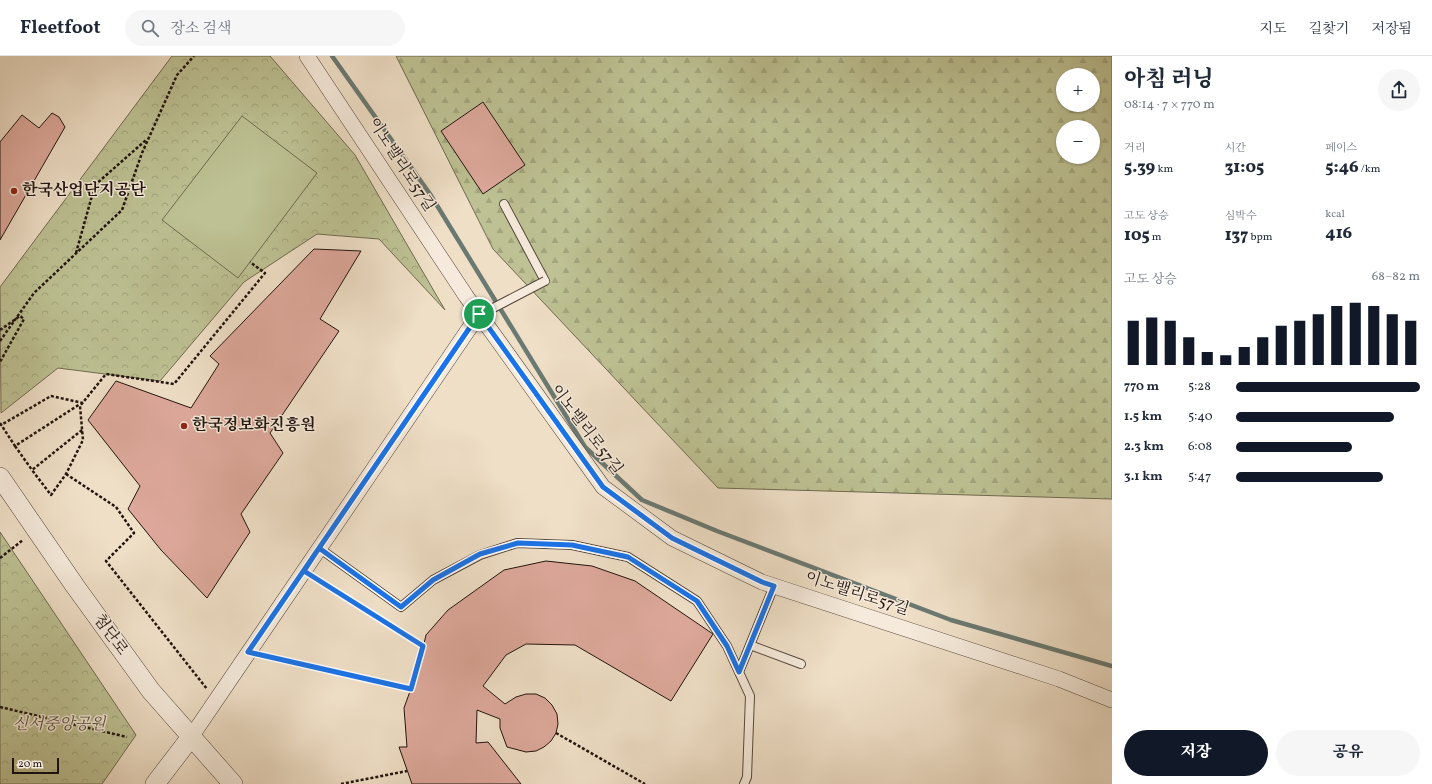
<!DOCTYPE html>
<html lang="ko">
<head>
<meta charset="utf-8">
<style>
	body { margin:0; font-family:Vollkorn,"Noto Serif KR",serif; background:#f6f6f7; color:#1f2937; height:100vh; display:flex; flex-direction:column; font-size:15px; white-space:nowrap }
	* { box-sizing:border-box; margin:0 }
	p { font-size:13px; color:#747a83 }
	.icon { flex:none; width:22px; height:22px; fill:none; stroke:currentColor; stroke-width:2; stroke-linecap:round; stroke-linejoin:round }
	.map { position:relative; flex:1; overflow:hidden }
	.drawer { display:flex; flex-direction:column; background:#fff; width:320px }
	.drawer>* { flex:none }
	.fabs { position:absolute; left:1056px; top:12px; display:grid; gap:8px }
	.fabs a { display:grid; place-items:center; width:44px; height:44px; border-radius:50%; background:#fff; box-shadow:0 1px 3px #0004; font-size:20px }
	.scale { position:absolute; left:12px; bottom:10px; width:47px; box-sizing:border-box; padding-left:4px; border:2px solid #21140e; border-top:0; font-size:11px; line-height:14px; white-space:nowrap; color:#21140e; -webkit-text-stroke:3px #f5eadb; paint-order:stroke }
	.pin { position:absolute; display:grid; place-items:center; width:34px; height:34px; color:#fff; margin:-17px; border:2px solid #fff; border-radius:50%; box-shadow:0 1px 4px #0007 }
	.round { display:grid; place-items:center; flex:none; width:42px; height:42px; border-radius:21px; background:#f6f6f7 }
	.head { display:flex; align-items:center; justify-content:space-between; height:68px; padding:0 12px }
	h1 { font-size:22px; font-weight:800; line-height:30px }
	.metrics { display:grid; grid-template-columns:repeat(3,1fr); gap:6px; height:68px; padding:4px 12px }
	.metrics div { display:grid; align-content:center }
	.metrics b { font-size:17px; font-weight:800 }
	.metrics small { font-size:11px; font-weight:400 }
	.metrics p { font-size:11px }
	.chart { height:112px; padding:8px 12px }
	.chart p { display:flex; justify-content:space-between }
	.chart svg { width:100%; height:72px; margin-top:4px; stroke:#111827; stroke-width:6 }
	.button { display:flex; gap:8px; margin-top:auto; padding:8px 12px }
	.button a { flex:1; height:46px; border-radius:24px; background:#111827; color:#fff; font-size:16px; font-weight:800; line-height:46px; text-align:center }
	.button a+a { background:#f6f6f7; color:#1f2937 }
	ul { padding:0 12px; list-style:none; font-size:13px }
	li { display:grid; grid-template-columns:64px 48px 1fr; align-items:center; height:30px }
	li i { height:10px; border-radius:5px; background:#111827 }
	header { display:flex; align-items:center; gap:24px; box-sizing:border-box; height:56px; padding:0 20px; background:#fff; border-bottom:1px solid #e0e1e3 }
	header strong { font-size:19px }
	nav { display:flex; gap:22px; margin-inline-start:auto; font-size:14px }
	.search { width:280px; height:36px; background:#f6f6f7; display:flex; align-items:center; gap:10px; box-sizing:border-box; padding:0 14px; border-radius:22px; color:#747a83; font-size:15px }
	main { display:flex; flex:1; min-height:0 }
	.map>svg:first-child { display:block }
	.forest { fill:url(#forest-firs); stroke:#6f6a50; fill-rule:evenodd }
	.park { fill:url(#park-crowns); stroke:#6f6a50 }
	.garden { fill:#bdc193; stroke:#6f6a50 }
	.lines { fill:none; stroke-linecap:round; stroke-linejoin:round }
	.stream { stroke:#6a7971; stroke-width:4.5 }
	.building { fill:#dda89b; stroke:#21140e }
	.service-casing { stroke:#54473c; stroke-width:10 }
	.minor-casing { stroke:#54473c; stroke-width:16 }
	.tertiary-casing { stroke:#54473c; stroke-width:20 }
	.path { stroke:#21140e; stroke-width:2.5; stroke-dasharray:3 2; stroke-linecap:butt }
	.service { stroke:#f5eadb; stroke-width:8 }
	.minor { stroke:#f5eadb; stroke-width:15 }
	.tertiary { stroke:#f5eadb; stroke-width:19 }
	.service-bridge-casing { stroke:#54473c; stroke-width:10; stroke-linecap:butt }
	.path-bridge { stroke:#21140e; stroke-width:2.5; stroke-dasharray:3 2; stroke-linecap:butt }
	.service-bridge { stroke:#f5eadb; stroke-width:8 }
	.route-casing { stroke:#fff; stroke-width:8 }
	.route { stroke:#1a73e8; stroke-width:5 }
	.poi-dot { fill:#8f2418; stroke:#f5eadb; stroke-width:1.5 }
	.labels { text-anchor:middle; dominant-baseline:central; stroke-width:3; stroke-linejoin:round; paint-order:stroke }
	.street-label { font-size:16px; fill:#21140e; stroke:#f5eadb }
	.poi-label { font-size:16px; font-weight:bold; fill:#21140e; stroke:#f5eadb; text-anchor:start }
	.park-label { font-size:16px; font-style:italic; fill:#58513d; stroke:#f5eadb }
</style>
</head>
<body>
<header>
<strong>Fleetfoot</strong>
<div class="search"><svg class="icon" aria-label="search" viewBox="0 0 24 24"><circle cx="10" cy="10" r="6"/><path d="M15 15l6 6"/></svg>장소 검색</div>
<nav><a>지도</a><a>길찾기</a><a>저장됨</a></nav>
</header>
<main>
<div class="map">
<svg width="1112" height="728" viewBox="0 0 1112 728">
	<defs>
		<pattern id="forest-firs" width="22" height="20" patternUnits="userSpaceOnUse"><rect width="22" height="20" fill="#bdc193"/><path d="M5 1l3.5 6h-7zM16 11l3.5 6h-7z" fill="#a2a57e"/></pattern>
		<pattern id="park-crowns" width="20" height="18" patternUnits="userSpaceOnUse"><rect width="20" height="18" fill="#bdc193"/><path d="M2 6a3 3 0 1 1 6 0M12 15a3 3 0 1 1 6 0" fill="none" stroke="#a2a57e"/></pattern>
	</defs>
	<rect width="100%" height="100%" fill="#efdfc7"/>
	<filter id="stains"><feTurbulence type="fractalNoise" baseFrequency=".005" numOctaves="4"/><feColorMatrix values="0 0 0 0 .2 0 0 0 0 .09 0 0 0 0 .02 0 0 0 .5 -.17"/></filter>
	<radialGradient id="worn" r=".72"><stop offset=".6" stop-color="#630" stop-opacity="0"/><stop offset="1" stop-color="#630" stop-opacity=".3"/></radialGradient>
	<path class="forest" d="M396 0H1112V443L718 432 493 193ZM1063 19H1093V49H1063ZM1063 71H1093V101H1063Z"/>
	<path class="park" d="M172 0H270L355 99 445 254 379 183 317 178 244 226 160 325 58 312 1 357 0 231Z
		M0 476 136 679 102 728H0Z"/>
	<path class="garden" d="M242 60 317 117 238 222 162 164Z"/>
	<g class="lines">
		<path class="stream" d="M332 0 430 138 585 391 642 444 717 475 951 564 1112 610"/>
	</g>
	<path class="building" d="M483 46 525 109 483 138 441 75Z
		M52 57 59 61 65 71 0 184V86L22 59 39 72Z
		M314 193 361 195 320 263 339 275 270 377 283 397 241 458 250 476 207 542 161 494 128 453 140 430 88 364 116 325 191 352 219 308 210 300Z
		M546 505 592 510 635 525 713 578 671 645 575 589 526 588 506 599 483 630 505 648 516 641 526 638H536L545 642 552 649 557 658 558 668 556 677 551 685 544 691 536 695 526 696 507 691 500 672V663L477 654 476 687 488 686 521 728H412L399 691H407L404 652 418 613 426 579 448 554 504 514Z"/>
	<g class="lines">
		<defs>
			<path id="service" d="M504 148 545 225
				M319 492 401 551 433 524 480 499 517 487 572 489 628 501 697 545 727 590 750 640 747 721 744 728
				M750 589 801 608
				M739 616 774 530"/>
			<path id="minor" d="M307 0 466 240 603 431 672 482 762 526 1059 623 1112 644
				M191 681 479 258"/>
			<path id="tertiary" d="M0 421 75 530 151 635 233 728
				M155 728 191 681"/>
		</defs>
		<use href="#service" class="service-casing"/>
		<use href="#minor" class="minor-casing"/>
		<use href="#tertiary" class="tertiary-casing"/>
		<path class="path" d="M76 197 95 129 146 84
			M0 285 34 237 122 154 142 97 177 19 194 0
			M0 367 15 390 80 348
			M0 367 1 369 51 340 83 347
			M82 374 32 414 51 439 66 418 83 384 80 350 106 318 174 328 265 217 250 206
			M15 390 32 414
			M66 418 116 451 134 477 106 505 207 633
			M0 502 23 484
			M265 600 411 633 423 590 316 523
			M0 651 127 681
			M556 677 645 728
			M341 728 407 715"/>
		<use href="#service" class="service"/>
		<use href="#minor" class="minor"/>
		<use href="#tertiary" class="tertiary"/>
		<defs>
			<path id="service-bridge" d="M476 261 545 225"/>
		</defs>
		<use href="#service-bridge" class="service-bridge-casing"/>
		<path class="path-bridge" d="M0 274 20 260 24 263 0 306"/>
		<use href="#service-bridge" class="service-bridge"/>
	</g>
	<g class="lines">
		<defs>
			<path id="route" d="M479 258 248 596 411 633 423 590 304 515 319 492 401 551 433 524 480 498 518 487 572 489 628 501 697 545 727 590 739 616 774 530 762 526 672 482 603 431 479 258"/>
		</defs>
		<use href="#route" class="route-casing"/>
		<use href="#route" class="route"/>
	</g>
	<g class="poi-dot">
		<circle cx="14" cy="135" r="4"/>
		<circle cx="184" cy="370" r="4"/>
	</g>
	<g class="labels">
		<g class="street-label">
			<text transform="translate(401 109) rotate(57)">이노밸리로57길</text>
			<text transform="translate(586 374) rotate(53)">이노밸리로57길</text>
			<text transform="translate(857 538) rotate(18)">이노밸리로57길</text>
			<text transform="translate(110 579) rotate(54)">첨단로</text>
		</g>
		<g class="poi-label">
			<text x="22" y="135">한국산업단지공단</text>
			<text x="192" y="370">한국정보화진흥원</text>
		</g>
		<g class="park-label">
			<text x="59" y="669">신서중앙공원</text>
		</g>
	</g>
	<rect width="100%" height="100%" filter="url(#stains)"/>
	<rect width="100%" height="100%" fill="url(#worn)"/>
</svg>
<div class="fabs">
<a>+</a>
<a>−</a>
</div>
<div class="scale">20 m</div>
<div class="pin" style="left:479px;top:258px;background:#1e9e55"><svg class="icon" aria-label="arrive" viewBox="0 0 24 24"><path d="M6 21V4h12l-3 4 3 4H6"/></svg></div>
</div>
<section class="drawer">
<div class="head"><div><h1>아침 러닝</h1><p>08:14 · 7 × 770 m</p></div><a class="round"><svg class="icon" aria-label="share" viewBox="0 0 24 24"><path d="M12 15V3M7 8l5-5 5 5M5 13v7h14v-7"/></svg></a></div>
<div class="metrics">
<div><p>거리</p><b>5.39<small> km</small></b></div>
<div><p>시간</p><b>31:05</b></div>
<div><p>페이스</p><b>5:46<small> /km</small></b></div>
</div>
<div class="metrics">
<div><p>고도 상승</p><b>105<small> m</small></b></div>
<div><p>심박수</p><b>137<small> bpm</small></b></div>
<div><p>kcal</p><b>416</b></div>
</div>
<div class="chart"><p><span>고도 상승</span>68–82 m</p>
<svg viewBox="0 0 160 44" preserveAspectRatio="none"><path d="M5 44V17M15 44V15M25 44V17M35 44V27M45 44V36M55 44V38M65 44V33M75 44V27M85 44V20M95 44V17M105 44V13M115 44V8M125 44V6M135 44V8M145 44V13M155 44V17"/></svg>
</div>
<ul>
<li><b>770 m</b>5:28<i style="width:100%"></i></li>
<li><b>1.5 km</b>5:40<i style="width:86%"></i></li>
<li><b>2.3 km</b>6:08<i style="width:63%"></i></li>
<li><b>3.1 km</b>5:47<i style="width:80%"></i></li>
</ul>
<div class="button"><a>저장</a><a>공유</a></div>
</section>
</main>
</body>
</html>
